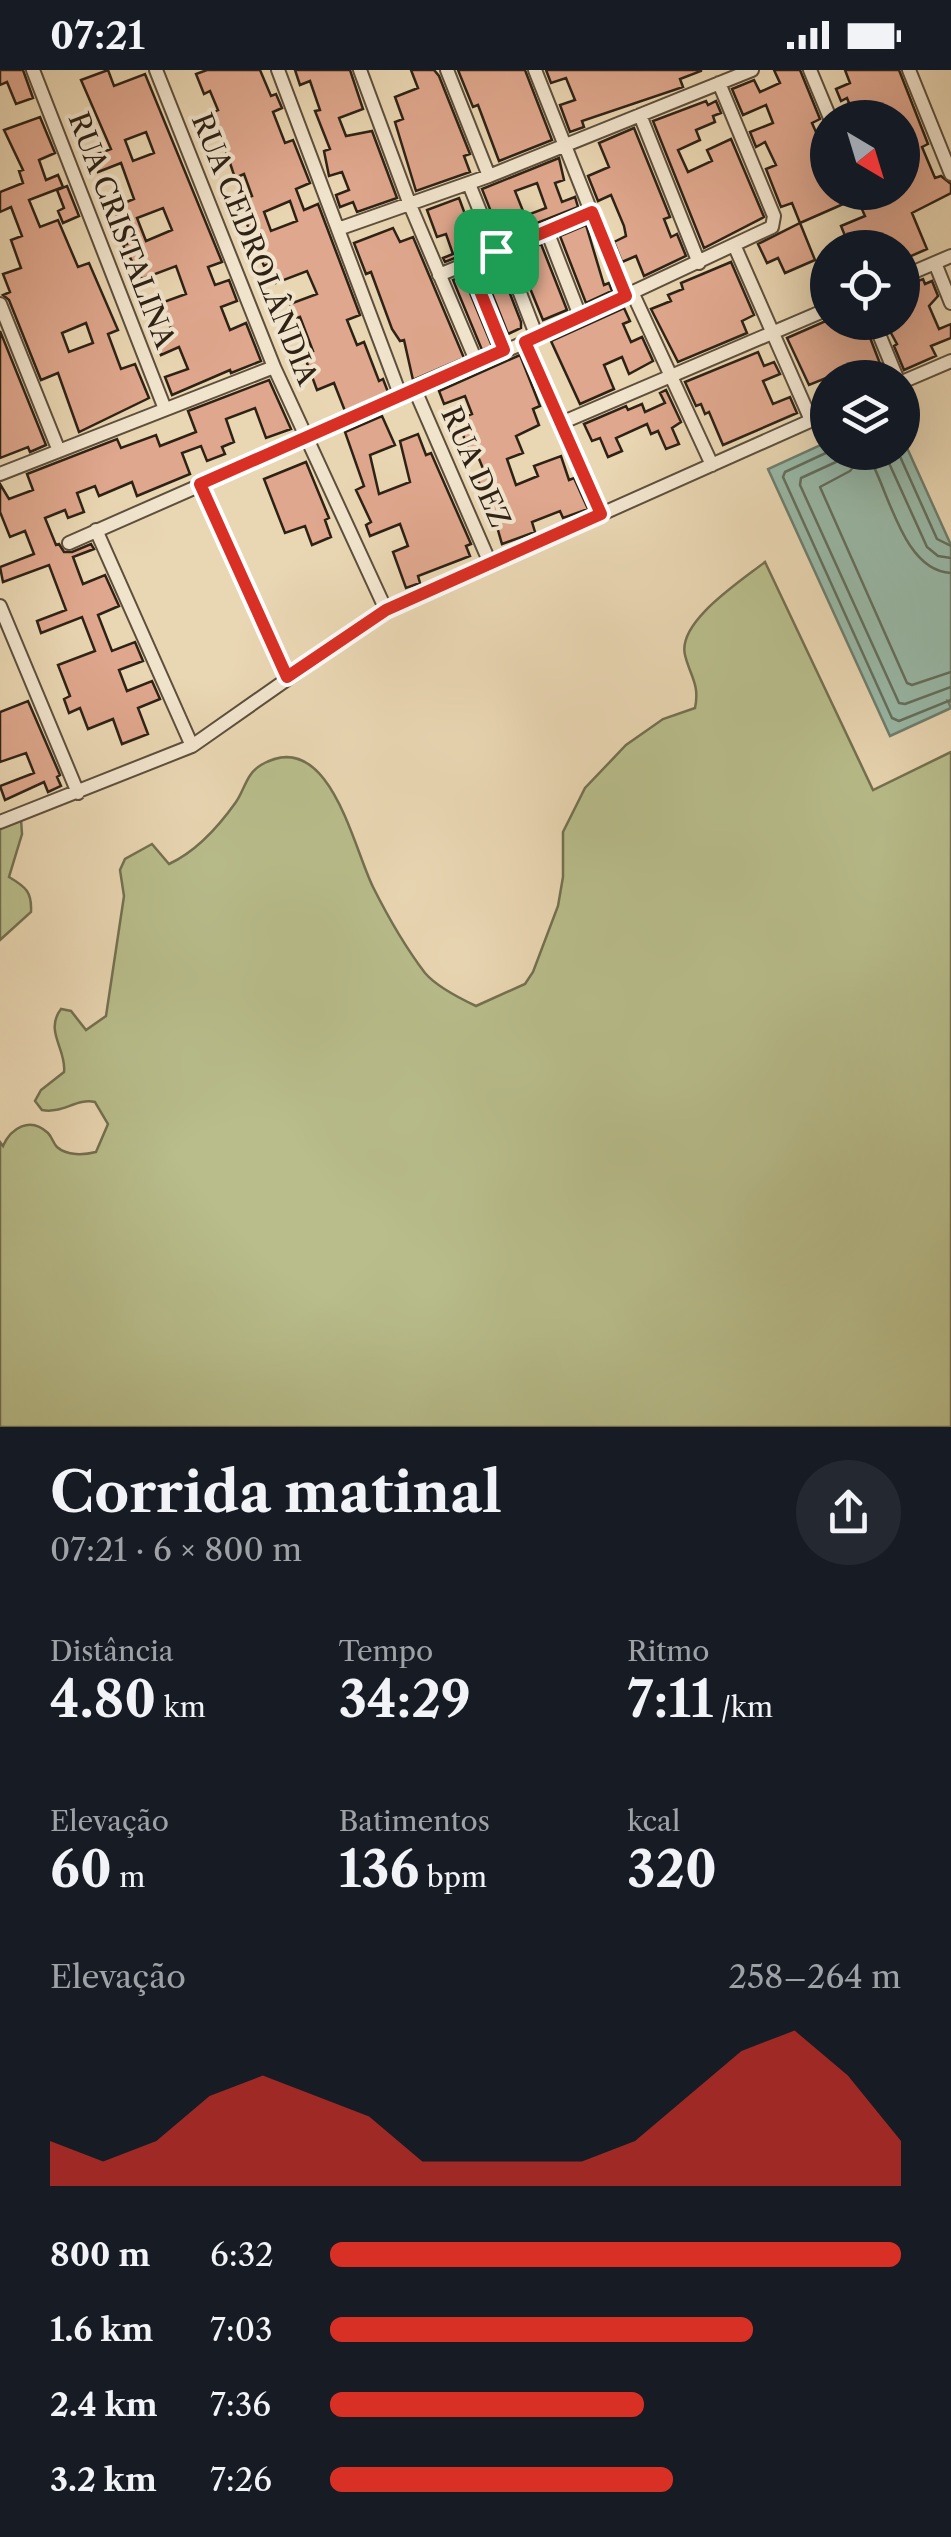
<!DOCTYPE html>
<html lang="pt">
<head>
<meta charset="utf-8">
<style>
	body { margin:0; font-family:"Libre Caslon Text",serif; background:#242831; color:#f1f3f6; height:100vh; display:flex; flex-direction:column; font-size:38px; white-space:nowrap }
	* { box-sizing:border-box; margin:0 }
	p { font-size:32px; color:#9ea1a6 }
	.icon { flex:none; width:55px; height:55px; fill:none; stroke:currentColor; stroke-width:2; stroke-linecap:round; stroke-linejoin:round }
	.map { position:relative; height:1357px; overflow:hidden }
	.sheet { display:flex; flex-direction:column; background:#171b24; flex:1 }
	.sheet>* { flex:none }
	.needle { width:65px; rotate:142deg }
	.tools { position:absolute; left:810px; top:30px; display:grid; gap:20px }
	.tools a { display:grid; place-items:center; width:110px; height:110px; border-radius:50%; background:#171b24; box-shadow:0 10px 40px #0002; font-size:50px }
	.pin { position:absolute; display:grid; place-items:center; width:85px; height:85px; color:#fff; margin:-42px; border-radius:20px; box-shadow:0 5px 15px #0006 }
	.round { display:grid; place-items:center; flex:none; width:105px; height:105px; border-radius:52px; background:#242831 }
	.headline { display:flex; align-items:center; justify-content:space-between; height:170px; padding:0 50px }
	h1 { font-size:55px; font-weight:700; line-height:75px }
	.figures { display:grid; grid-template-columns:repeat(3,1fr); gap:15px; height:170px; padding:10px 50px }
	.figures div { display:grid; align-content:center }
	.figures b { font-size:50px; font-weight:700 }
	.figures small { font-size:28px; font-weight:400 }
	.figures p { font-size:28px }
	.chart { height:280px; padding:20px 50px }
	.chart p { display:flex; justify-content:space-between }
	.chart svg { width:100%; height:180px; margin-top:10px; fill:#d93025; opacity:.7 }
	ul { padding:0 50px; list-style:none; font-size:32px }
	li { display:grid; grid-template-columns:160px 120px 1fr; align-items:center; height:75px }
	li i { height:25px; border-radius:12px; background:#d93025 }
	.status { display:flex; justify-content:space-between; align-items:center; height:70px; padding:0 50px; background:#171b24; direction:ltr }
	.status svg { height:28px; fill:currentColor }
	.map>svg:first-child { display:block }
	.green { fill:#b8bd8b; stroke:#737050; stroke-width:2.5 }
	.water { fill:#98b9a8; stroke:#6e7d6d; stroke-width:2.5 }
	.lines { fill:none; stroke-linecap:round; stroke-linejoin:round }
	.shore { stroke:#636e5e; stroke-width:2.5 }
	.building { fill:#dfa78d; stroke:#2e2215; stroke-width:2.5; fill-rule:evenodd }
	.minor-casing { stroke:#5d4f3c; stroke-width:16 }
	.minor { stroke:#f1e4cd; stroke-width:12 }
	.route-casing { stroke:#fff; stroke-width:20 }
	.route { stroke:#d93025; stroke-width:12 }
	.labels { text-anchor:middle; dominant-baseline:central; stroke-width:8; stroke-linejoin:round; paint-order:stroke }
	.street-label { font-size:28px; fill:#2e2215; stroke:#f1e4cd }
</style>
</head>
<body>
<div class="status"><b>07:21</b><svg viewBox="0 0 49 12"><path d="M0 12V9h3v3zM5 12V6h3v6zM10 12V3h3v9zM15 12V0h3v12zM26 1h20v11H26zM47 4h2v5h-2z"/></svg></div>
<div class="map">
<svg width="951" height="1357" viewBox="0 0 951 1357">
	<rect width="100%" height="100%" fill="#e9d6b2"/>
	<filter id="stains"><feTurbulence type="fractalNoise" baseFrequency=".002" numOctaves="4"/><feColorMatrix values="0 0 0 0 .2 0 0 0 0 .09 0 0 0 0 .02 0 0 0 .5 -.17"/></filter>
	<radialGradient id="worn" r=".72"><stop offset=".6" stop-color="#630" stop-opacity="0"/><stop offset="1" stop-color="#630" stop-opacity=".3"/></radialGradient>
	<path class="green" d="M765 492 873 720 951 682V1357H0V1072L3 1076C11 1058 30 1046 48 1063 52 1067 53 1073 57 1077 67 1086 84 1085 96 1082L108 1054 95 1032C76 1028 63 1044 42 1040L35 1031 41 1020 64 1002C67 980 44 961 61 939L71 941 86 960 106 946 124 826 120 800 125 789 152 774 169 794C195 782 219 756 236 732 245 719 246 704 261 695 329 655 353 777 373 817 387 845 406 878 425 903 437 917 459 928 476 936L525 914 533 902 558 836 563 807V762L585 718 626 675 663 649 695 638C700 614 690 606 685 585 677 552 741 511 765 492Z
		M21 749 22 764 9 807C26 817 32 822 31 842L0 870V757Z"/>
	<path class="water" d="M903 369 951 475V632L948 631 951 638 890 666 768 399 827 372 828 382H902Z"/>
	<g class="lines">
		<path class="shore" d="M828 382 785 402 783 407 892 648 899 651 951 630
			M847 382 836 392 801 408 800 415 899 633 905 634 951 617
			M884 382 927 477 938 486 951 488
			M898 382 937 469 951 476
			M951 503C903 501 889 421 868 385L862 386 850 401 820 417 907 613 912 615 951 602"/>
	</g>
	<path class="building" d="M0 0H23L33 28 16 34 7 12 0 15Z
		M108 0 114 16 145 4 222 192 208 197 215 215 229 210 237 231 221 237 230 260 246 253 261 291 231 303 230 300 172 325 165 307 188 299 179 277 161 285 155 271 173 264 161 233 186 224 176 196 142 209 123 175 127 174 114 137 134 129 121 93 98 102 92 86 111 79 81 10ZM146 62 154 83 133 91 125 70ZM163 138 172 160 146 171 137 148Z
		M207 0H260L271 26 276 24 282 38 273 42 285 73 293 70 310 113 296 119 304 140 318 134 360 245 347 250 357 275 364 272 379 311 383 309 388 322 345 341 334 313 317 320 304 285 313 281 300 247 295 249 290 234 317 224 307 201 276 213 269 194 264 196 245 149 253 147 246 128 252 126 244 104 235 108 217 54 212 56 208 44 218 40 210 21 204 24 196 4ZM290 131 297 151 271 161 264 142Z
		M295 0H350L363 39 339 48 346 66 372 61 397 128 357 142 353 132 340 137 336 125 349 120 342 102 329 106 324 81 330 79 315 41 320 40 310 11 300 15Z
		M411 0H434L439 6 470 84 464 86 470 102 416 121 395 52 403 49 395 27 418 18Z
		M458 0H525L552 70 499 91 478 35 473 37Z
		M546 0H701V1L680 9 683 17 582 51 584 57 570 62 560 35 575 30 566 8 551 13Z
		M774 0H800L820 49 812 53 823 78 828 76V122H902V89L909 87 902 72V48H855L847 28 841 31 836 19 850 13 845 0H899L928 74 922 77 935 108 941 106 951 114V123L912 143 927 179 902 190V178H850L841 156 865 146 857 128 800 153 792 133 781 137 766 99 776 95 765 72 756 77 750 62 773 53 766 35 743 45 732 19 754 10 760 22 780 13Z
		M706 31 708 35 716 31 721 43 713 46 715 52 696 60 700 70 678 80 688 102 712 91 707 80 731 69 764 147 704 178 653 51Z
		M40 47 55 83 39 90 46 110 58 105 63 117 29 130 40 157 58 150 78 197 89 193 118 260 108 264 121 299 135 294 149 328 79 362 58 303 41 310 9 230 3 225 10 222 3 204 21 198 11 170 22 166 11 137 0 142V122L23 113 19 101 23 100 4 60ZM86 253 93 273 69 282 62 263Z
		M634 58 670 147 664 149 671 167 677 164 686 186 644 206 636 186 622 192 614 172 626 166 624 156 611 125 598 131 588 106 609 97 599 73Z
		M559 88 564 110 555 113 562 132 575 127 578 137 501 167 482 119ZM537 113 546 138 525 146 515 121Z
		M67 116 79 146 63 153 58 141 64 138 57 120Z
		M459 128 476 174 465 178 467 183 445 192 443 188 453 184 446 164 437 167 427 140Z
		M800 153 815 190 785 203 778 188 767 193 758 174Z
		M586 155 604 215 609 213 612 221 586 233 560 166Z
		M393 158 400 172 413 167 464 288 413 310 404 270 400 271 392 259 371 202 366 204 354 173Z
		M541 174 567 240 543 250 516 184Z
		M731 192 754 245 742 251 747 263 678 292 651 239 671 231 668 225 683 219 681 213Z
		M498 193 521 252V258L508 264 482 198Z
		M463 206 492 276 482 280 453 210Z
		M923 209 925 214 932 211 938 226 929 236 939 259 951 254V268L931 276 936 286 904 300 894 276 897 274 885 252H902V217Z
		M624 238 630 251 623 254 631 272 642 267 653 291 629 304 622 287 604 295 614 319 580 334 551 271Z
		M828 250 864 252 884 304 876 308H826L809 315 787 268Z
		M0 261 46 375 30 382 28 377 0 388Z
		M758 282 764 296 774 292 780 304 763 311 773 334 790 327 797 343 723 375 709 342 705 344 701 334 696 336 685 312Z
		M520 285 540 336 533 339 539 355 516 366 523 383 507 389 516 415 538 406 534 396 561 386 569 410 574 408 588 439 563 448 560 441 532 452 535 462 502 474 491 436 475 405 484 401 475 379 469 381 462 362 453 366 448 353 472 344 465 326 444 334 439 321Z
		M269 310 291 359 266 368 255 338 226 349 234 372 222 377 225 384 207 391 201 376 182 383 190 404 137 426 132 412 99 426 95 416 77 423 84 442 68 448 65 440 45 448 56 475 59 474 64 482H72L91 474 94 479 73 487 83 514 105 505 119 536 98 545 112 581 135 572 143 591 119 600 127 621 152 611 160 629 138 638 148 664 122 674 113 649 88 659 80 638 69 643 64 629 70 626 58 595 95 581 82 547 41 563 37 551 66 540 49 495 3 512 0 497 34 484 25 461 10 467 0 442V414L9 429 33 420 27 404 117 369 121 378 156 365 160 376 196 362 188 341Z
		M666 320 681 352 672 358 679 374 666 379 658 361 651 364 647 354 616 368 622 381 608 387 600 368 592 371 584 354 626 336 628 340 642 334 645 342 665 333 660 323Z
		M382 346 395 375 370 385 379 424 410 412 400 371 418 364 426 385 431 383 471 474 466 476 470 486 418 506 420 513 406 518 393 482 408 476 400 454 370 466 366 455 371 452 356 420 364 416 345 362Z
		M306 392 329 448 325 450 331 467 312 475 305 456 285 463 264 409Z
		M28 631 60 705 57 707 61 716 48 722 44 712 5 730 0 716 34 703 26 683 0 692V642Z"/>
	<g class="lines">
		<defs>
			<path id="minor" d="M33 0 165 339
				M156 0 274 297 386 540
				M278 0 401 327
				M360 0 410 135 477 293
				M447 0 489 106
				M535 0 625 227
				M810 0 830 48
				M909 0 951 104
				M640 45 699 193
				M469 114 496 181
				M341 158 489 106 752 0
				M547 161 580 246
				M735 177 811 350
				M503 179 537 267
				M469 193 504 280
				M935 193 951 233
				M439 205 592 142
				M902 207 951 186
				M633 224 712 395
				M0 234 59 381
				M874 252 897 308
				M525 272 601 443
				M902 312 951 291
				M415 320 490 493
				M561 353 828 239
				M0 404 274 297
				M200 415 287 607
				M96 460 192 676
				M69 473 537 267 772 157 774 146 719 13
				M0 536 78 723
				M0 752 192 676 386 540 828 343"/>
		</defs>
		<use href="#minor" class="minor-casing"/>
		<use href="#minor" class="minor"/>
	</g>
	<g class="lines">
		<defs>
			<path id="route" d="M592 142 626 226 525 272 601 444 386 540 287 607 200 414 504 280 469 194Z"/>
		</defs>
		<use href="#route" class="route-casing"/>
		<use href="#route" class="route"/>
	</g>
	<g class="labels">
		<g class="street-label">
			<text transform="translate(122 160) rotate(69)">RUA CRISTALINA</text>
			<text transform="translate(255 179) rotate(68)">RUA CEDROLÂNDIA</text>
			<text transform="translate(476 397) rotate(66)">RUA DEZ</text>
		</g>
	</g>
	<rect width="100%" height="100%" filter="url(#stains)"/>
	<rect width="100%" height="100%" fill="url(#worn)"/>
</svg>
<div class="tools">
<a><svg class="needle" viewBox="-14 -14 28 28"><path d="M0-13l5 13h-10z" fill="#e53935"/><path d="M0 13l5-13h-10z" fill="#9ea1a6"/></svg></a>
<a><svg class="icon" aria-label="locate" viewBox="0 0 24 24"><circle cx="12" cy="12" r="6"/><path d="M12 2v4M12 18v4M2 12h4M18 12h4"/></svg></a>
<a><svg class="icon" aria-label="layers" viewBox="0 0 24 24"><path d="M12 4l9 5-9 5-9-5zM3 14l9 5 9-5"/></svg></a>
</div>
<div class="pin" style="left:496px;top:181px;background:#1e9e55"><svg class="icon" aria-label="arrive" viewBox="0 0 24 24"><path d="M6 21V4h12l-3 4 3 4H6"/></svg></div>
</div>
<section class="sheet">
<div class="headline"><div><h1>Corrida matinal</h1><p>07:21 · 6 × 800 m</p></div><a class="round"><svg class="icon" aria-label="share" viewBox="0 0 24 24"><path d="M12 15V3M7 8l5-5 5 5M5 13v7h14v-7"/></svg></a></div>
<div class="figures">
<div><p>Distância</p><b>4.80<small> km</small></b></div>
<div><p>Tempo</p><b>34:29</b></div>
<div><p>Ritmo</p><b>7:11<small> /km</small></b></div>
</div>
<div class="figures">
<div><p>Elevação</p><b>60<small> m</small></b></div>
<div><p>Batimentos</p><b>136<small> bpm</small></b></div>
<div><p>kcal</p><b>320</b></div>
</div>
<div class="chart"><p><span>Elevação</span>258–264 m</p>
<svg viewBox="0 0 160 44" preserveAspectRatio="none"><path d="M0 44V33L10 38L20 33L30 22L40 17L50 22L60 27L70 38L80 38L90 38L100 38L110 33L120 22L130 11L140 6L150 17L160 33V44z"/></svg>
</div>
<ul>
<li><b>800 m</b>6:32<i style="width:100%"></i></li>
<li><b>1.6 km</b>7:03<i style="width:74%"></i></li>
<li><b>2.4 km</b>7:36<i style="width:55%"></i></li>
<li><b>3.2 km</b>7:26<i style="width:60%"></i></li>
</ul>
</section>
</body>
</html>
